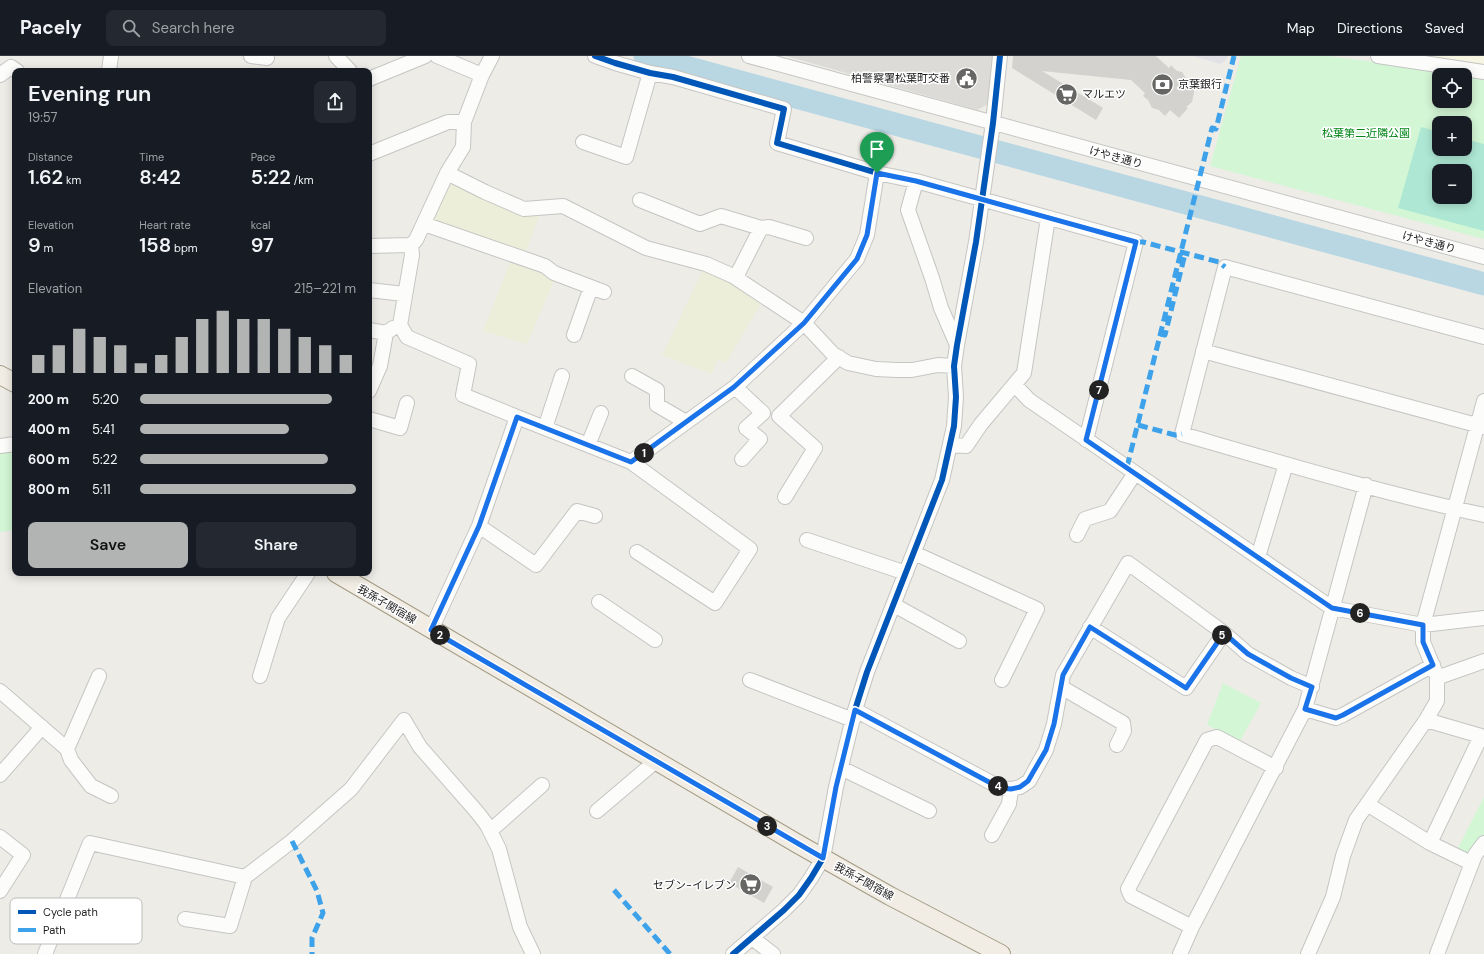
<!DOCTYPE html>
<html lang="en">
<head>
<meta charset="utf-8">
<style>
	body { margin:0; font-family:"DM Sans","Noto Sans JP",sans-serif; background:#242831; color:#f1f3f6; height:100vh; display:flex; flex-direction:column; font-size:15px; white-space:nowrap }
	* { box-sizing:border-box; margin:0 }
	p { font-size:13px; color:#9ea1a6 }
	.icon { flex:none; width:22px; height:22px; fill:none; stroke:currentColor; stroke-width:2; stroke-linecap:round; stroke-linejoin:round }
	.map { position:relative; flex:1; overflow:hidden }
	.drawer { position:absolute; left:12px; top:12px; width:360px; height:508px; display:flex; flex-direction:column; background:#171b24; border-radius:8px; box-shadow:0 2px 10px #0003 }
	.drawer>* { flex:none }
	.controls { position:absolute; left:1432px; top:12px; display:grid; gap:8px }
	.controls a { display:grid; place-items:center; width:40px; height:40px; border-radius:8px; background:#171b24; box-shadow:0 2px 10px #0003; font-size:20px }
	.pin { position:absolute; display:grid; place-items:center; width:34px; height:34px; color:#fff; margin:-41px -17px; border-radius:50% 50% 50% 0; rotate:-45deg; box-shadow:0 0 4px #0007 }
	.pin .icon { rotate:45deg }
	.km { position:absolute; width:20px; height:20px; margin:-10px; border-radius:50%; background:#222; color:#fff; font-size:11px; line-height:20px; text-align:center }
	.round { display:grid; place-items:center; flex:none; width:42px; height:42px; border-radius:8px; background:#242831 }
	.head { display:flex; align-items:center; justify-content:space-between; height:68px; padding:0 16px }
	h1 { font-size:22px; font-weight:600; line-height:30px }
	.figures { display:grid; grid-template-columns:repeat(3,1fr); gap:6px; height:68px; padding:4px 16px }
	.figures div { display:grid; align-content:center }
	.figures b { font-size:20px; font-weight:600 }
	.figures small { font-size:11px; font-weight:400 }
	.figures p { font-size:11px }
	.chart { height:112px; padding:8px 16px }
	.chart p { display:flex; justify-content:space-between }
	.chart svg { width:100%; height:72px; margin-top:4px; stroke:#b2b4b4; stroke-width:6 }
	.cta { display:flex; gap:8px; margin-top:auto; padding:8px 16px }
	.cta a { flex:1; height:46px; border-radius:8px; background:#b2b4b4; color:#111; font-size:16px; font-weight:600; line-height:46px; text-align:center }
	.cta a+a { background:#242831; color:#f1f3f6 }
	ul { padding:0 16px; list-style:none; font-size:13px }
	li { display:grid; grid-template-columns:64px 48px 1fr; align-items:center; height:30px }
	li i { height:10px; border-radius:5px; background:#b2b4b4 }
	header { display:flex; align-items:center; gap:24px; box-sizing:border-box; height:56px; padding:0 20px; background:#171b24; border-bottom:1px solid #363941 }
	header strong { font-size:19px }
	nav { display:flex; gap:22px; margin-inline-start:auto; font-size:14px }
	.search { width:280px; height:36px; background:#242831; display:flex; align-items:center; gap:10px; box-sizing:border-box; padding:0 14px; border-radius:8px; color:#9ea1a6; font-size:15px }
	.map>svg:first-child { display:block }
	.residential { fill:#dcdbd8 }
	.education { fill:#f6f6e2 }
	.farmland { fill:#eceed9 }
	.park { fill:#d3f6d5; fill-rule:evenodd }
	.pitch { fill:#aee8d4; fill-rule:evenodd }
	.plaza { fill:#e2e1e6 }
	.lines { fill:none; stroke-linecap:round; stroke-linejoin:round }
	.river { stroke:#b8d7e3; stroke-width:23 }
	.building { fill:#d3d2ce }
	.minor-casing { stroke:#c5c5c3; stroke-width:16 }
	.major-casing { stroke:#a39b83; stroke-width:20 }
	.minor { stroke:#fcfcfb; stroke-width:14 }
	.major { stroke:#f1ede4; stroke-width:18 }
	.quiet { stroke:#3da2ea; stroke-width:5; stroke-dasharray:10 5; stroke-linecap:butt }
	.cycleway-casing { stroke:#fff; stroke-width:8 }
	.cycleway { stroke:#0057b8; stroke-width:6 }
	.route-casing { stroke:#fff; stroke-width:8 }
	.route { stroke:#1a73e8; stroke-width:5 }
	.labels { text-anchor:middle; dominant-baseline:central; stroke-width:3; stroke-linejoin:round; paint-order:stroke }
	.poi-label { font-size:11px; fill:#1e1e1e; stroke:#fff; text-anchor:end }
	.park-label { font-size:11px; fill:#038617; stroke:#fff }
	.street-label { font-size:11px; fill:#1e1e1e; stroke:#fff }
	.key { fill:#fff; stroke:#bcbcbc; stroke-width:1 }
	.key-label { font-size:11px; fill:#1e1e1e }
</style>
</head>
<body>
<header>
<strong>Pacely</strong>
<div class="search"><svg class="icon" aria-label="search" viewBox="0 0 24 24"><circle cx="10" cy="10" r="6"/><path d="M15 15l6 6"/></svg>Search here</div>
<nav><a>Map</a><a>Directions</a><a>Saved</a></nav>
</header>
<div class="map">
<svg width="1484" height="898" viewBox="0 0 1484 898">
	<rect width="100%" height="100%" fill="#edece7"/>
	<path class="residential" d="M786 0H994L988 48 977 54Z"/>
	<path class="education" d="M1427 0H1484V8L1480 7Z"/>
	<path class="farmland" d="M449 123 540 158 525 197 432 165Z
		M511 204 544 215 555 222 527 288 483 275Z
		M703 214 734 226 762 246 726 307 718 303 712 318 662 299Z"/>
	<path class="park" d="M1241 0H1328L1484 20V183L1210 110ZM1439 19H1465V45H1439ZM1439 67H1465V93H1439ZM1439 115H1465V141H1439Z
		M15 388V474L0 476V390Z
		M1223 627 1261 647 1240 685 1207 669Z
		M1484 741V778L1471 797 1466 798 1457 794Z"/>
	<path class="pitch" d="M1421 71 1439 76V93H1465V83L1484 88V175L1398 152ZM1439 115H1465V141H1439Z"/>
	<path class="plaza" d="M1193 0H1228L1226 4 1220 8Z"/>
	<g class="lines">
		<path class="river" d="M645 0 1484 228"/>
	</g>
	<path class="building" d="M1013 0H1156L1169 12 1171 9 1177 15 1182 16 1187 24 1195 32 1192 46 1186 51 1188 52 1179 62 1170 54 1165 60 1159 54 1152 52 1148 44 1143 40 1145 37 1131 24 1042 15 1103 52 1096 64 1012 12Z
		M738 811 773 831 764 847 729 827Z"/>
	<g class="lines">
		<defs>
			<path id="minor" d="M251 0 267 2
				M336 0 350 15
				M437 0 482 19
				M595 0 615 7 650 17 673 21 784 53 777 87 877 117 916 125 1136 186 1086 384
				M749 0 1484 201
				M1378 0 1484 16
				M109 15 111 0
				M0 19 11 11 17 15
				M369 23 425 0
				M583 86 626 101 650 17
				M369 98 448 66H464
				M447 117 485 136 524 153 563 150 646 192 706 208 733 220 804 267 833 298 848 307 876 313 897 314H912L938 309 954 310
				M916 125 908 154 932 222 941 252 957 289
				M640 144 700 168 721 160 761 172 736 221
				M424 168 545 210 554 217 604 236
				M761 172 769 171 806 182
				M411 189 412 199 400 269 407 281 469 308 463 339 517 361
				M369 190 411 189 416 184 447 117 463 91 464 66 482 19 492 0
				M369 234 404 238
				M369 274 386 277 393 272
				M574 279 591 231
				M1484 281 1225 211 1182 378C1282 407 1382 437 1484 459
				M1203 295 1484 371
				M632 320 657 334V349L686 366
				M1015 329 1029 344 1332 552 1423 569 1484 562
				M735 331 763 357 746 372 760 383 742 403
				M369 335 380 310 386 277
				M369 363 400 372 407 347
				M545 372 562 320
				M588 389 601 357
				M951 389 966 390 981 368 1024 317 1048 162
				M0 390 15 388
				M631 406 735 331 804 267 857 203 867 179 877 117
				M785 441 815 392 779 360 839 301
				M479 470 536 509 577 455 595 460
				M1077 479 1085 463 1110 455 1135 417
				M807 484 906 517
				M914 497 1037 553 1002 624
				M1258 501 1286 408
				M599 546 655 584
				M894 549 959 585
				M1090 571 1186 632 1224 577
				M431 574 479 470 517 361 631 406 750 493 715 547 637 496
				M260 620 278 562 308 517
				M1437 620H1442L1484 605
				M750 624 853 664
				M1061 631 1123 667 1124 675 1117 689
				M0 635 67 693 71 704 91 730 111 740
				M1305 653 1336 662 1343 659 1433 609
				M855 654 1001 732 1011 733 1020 731 1029 725 1046 694 1054 668 1063 619 1128 507 1224 577 1248 598 1291 622 1312 631
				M1426 664 1481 680 1430 787
				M67 693 99 620
				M841 712 929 755
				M0 719 42 671
				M1367 748 1430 787 1471 807
				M597 755 656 705
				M490 775 542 729
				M992 779 1009 748 1011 733
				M0 781 23 799 0 835
				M185 863 230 870 245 821
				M1192 871 1131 840 1128 833 1207 684 1217 681 1276 712
				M752 882 773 898
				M45 898 90 787 245 821 292 785 351 733 404 664 420 691 477 756 487 769 499 793 520 871 533 898
				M733 898 784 854 799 839 811 822 823 802 836 731 855 654 867 616 942 424 954 370 956 341 954 310 957 289 976 186 993 67 1000 0
				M1180 898 1192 871 1305 653 1366 429
				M1308 898 1333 841 1343 800 1356 764 1426 664 1437 645V620L1423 586V569L1484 345
				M1437 898 1475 799 1484 787"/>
			<path id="major" d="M0 319 15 327
				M336 517 798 788 890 840 1001 898"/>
		</defs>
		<use href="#minor" class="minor-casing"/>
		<use href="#major" class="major-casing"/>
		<use href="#minor" class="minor"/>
		<use href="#major" class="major"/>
		<path class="quiet" d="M1136 186H1143L1219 206 1225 211
			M1160 278 1165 279 1185 198
			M1138 369 1175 379 1182 378
			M1127 411 1212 72 1216 73 1234 0
			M292 785 317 835 323 857 312 882V898
			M614 834 670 898"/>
		<defs>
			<path id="cycleway" d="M595 0 615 7 650 17 673 21 784 53 777 87 877 117 916 125 1136 186 1086 384
				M733 898 784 854 799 839 811 822 823 802 836 731 855 654 867 616 942 424 954 370 956 341 954 310 957 289 976 186 993 67 1000 0"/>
		</defs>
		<use href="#cycleway" class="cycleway-casing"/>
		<use href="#cycleway" class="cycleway"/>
	</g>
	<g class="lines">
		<defs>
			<path id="route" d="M877 117 916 125 1136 186 1086 384 1332 552 1423 569V586L1433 609 1343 659 1336 662 1305 653 1312 631 1291 622 1248 598 1224 577 1186 632 1090 571 1063 619 1054 668 1046 694 1028 725 1020 731 1011 733 1000 732 855 654 836 731 823 802 431 574 479 470 517 361 631 406 734 331 804 267 857 203 867 179Z"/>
		</defs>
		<use href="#route" class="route-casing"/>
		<use href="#route" class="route"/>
	</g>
	<defs>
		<symbol id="civic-disc" viewBox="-11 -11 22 22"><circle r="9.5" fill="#666664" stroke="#fff"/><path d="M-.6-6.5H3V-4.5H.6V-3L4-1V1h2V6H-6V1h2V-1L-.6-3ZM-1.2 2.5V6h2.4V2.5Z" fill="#fff"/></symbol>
		<symbol id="bank-disc" viewBox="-11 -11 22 22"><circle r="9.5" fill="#666664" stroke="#fff"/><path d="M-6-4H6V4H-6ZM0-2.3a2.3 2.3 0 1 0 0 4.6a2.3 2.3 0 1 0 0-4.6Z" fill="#fff"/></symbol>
		<symbol id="supermarket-disc" viewBox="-11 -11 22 22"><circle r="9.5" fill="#666664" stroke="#fff"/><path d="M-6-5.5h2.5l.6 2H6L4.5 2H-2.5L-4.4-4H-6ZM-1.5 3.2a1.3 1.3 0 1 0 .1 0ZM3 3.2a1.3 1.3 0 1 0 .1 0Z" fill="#fff"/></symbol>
	</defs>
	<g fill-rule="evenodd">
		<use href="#civic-disc" x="954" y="10" width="25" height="25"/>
		<use href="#bank-disc" x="1150" y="16" width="25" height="25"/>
		<use href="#supermarket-disc" x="1054" y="26" width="25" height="25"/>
		<use href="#supermarket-disc" x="738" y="816" width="25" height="25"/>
	</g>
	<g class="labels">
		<g class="poi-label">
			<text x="950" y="22">柏警察署松葉町交番</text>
			<text x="1178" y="28" text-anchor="start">京葉銀行</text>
			<text x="1082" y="38" text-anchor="start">マルエツ</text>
			<text x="736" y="829">セブン-イレブン</text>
		</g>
		<g class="park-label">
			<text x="1366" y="77">松葉第二近隣公園</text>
		</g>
		<g class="street-label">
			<text transform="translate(1116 101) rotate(15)">けやき通り</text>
			<text transform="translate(1429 186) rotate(15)">けやき通り</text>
			<text transform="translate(387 548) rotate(30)">我孫子関宿線</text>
			<text transform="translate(864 825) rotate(29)">我孫子関宿線</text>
		</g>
	</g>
	<rect x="10" y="842" width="132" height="46" rx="6" class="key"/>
	<rect x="18" y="854" width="18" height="4" fill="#0057b8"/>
	<rect x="18" y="872" width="18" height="4" fill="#3da2ea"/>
	<g class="key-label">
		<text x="43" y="860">Cycle path</text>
		<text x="43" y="878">Path</text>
	</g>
</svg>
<div class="controls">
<a><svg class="icon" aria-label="locate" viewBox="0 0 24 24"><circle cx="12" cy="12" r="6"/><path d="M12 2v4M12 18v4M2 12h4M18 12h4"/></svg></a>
<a>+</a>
<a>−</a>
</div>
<div class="pin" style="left:877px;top:117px;background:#1e9e55"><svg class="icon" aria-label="arrive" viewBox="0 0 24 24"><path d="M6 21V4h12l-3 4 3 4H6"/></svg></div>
<b class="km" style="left:644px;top:397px">1</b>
<b class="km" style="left:440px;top:579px">2</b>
<b class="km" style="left:767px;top:770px">3</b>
<b class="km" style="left:998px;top:730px">4</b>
<b class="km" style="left:1222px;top:579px">5</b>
<b class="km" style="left:1360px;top:557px">6</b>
<b class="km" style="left:1099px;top:334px">7</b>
<section class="drawer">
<div class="head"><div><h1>Evening run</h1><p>19:57</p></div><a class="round"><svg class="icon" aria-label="share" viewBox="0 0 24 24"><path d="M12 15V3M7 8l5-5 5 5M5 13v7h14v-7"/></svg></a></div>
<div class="figures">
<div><p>Distance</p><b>1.62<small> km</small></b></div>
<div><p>Time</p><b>8:42</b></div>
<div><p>Pace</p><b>5:22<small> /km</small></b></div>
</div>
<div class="figures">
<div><p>Elevation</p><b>9<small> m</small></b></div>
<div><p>Heart rate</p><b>158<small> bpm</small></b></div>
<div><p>kcal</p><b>97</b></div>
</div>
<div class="chart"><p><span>Elevation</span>215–221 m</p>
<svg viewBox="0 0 160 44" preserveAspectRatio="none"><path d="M5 44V33M15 44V27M25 44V17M35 44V22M45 44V27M55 44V38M65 44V33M75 44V22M85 44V11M95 44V6M105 44V11M115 44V11M125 44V17M135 44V22M145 44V27M155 44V33"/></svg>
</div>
<ul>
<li><b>200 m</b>5:20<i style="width:89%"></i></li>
<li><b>400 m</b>5:41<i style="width:69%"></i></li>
<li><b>600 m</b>5:22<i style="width:87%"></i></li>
<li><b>800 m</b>5:11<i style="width:100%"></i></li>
</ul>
<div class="cta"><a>Save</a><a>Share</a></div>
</section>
</div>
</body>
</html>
